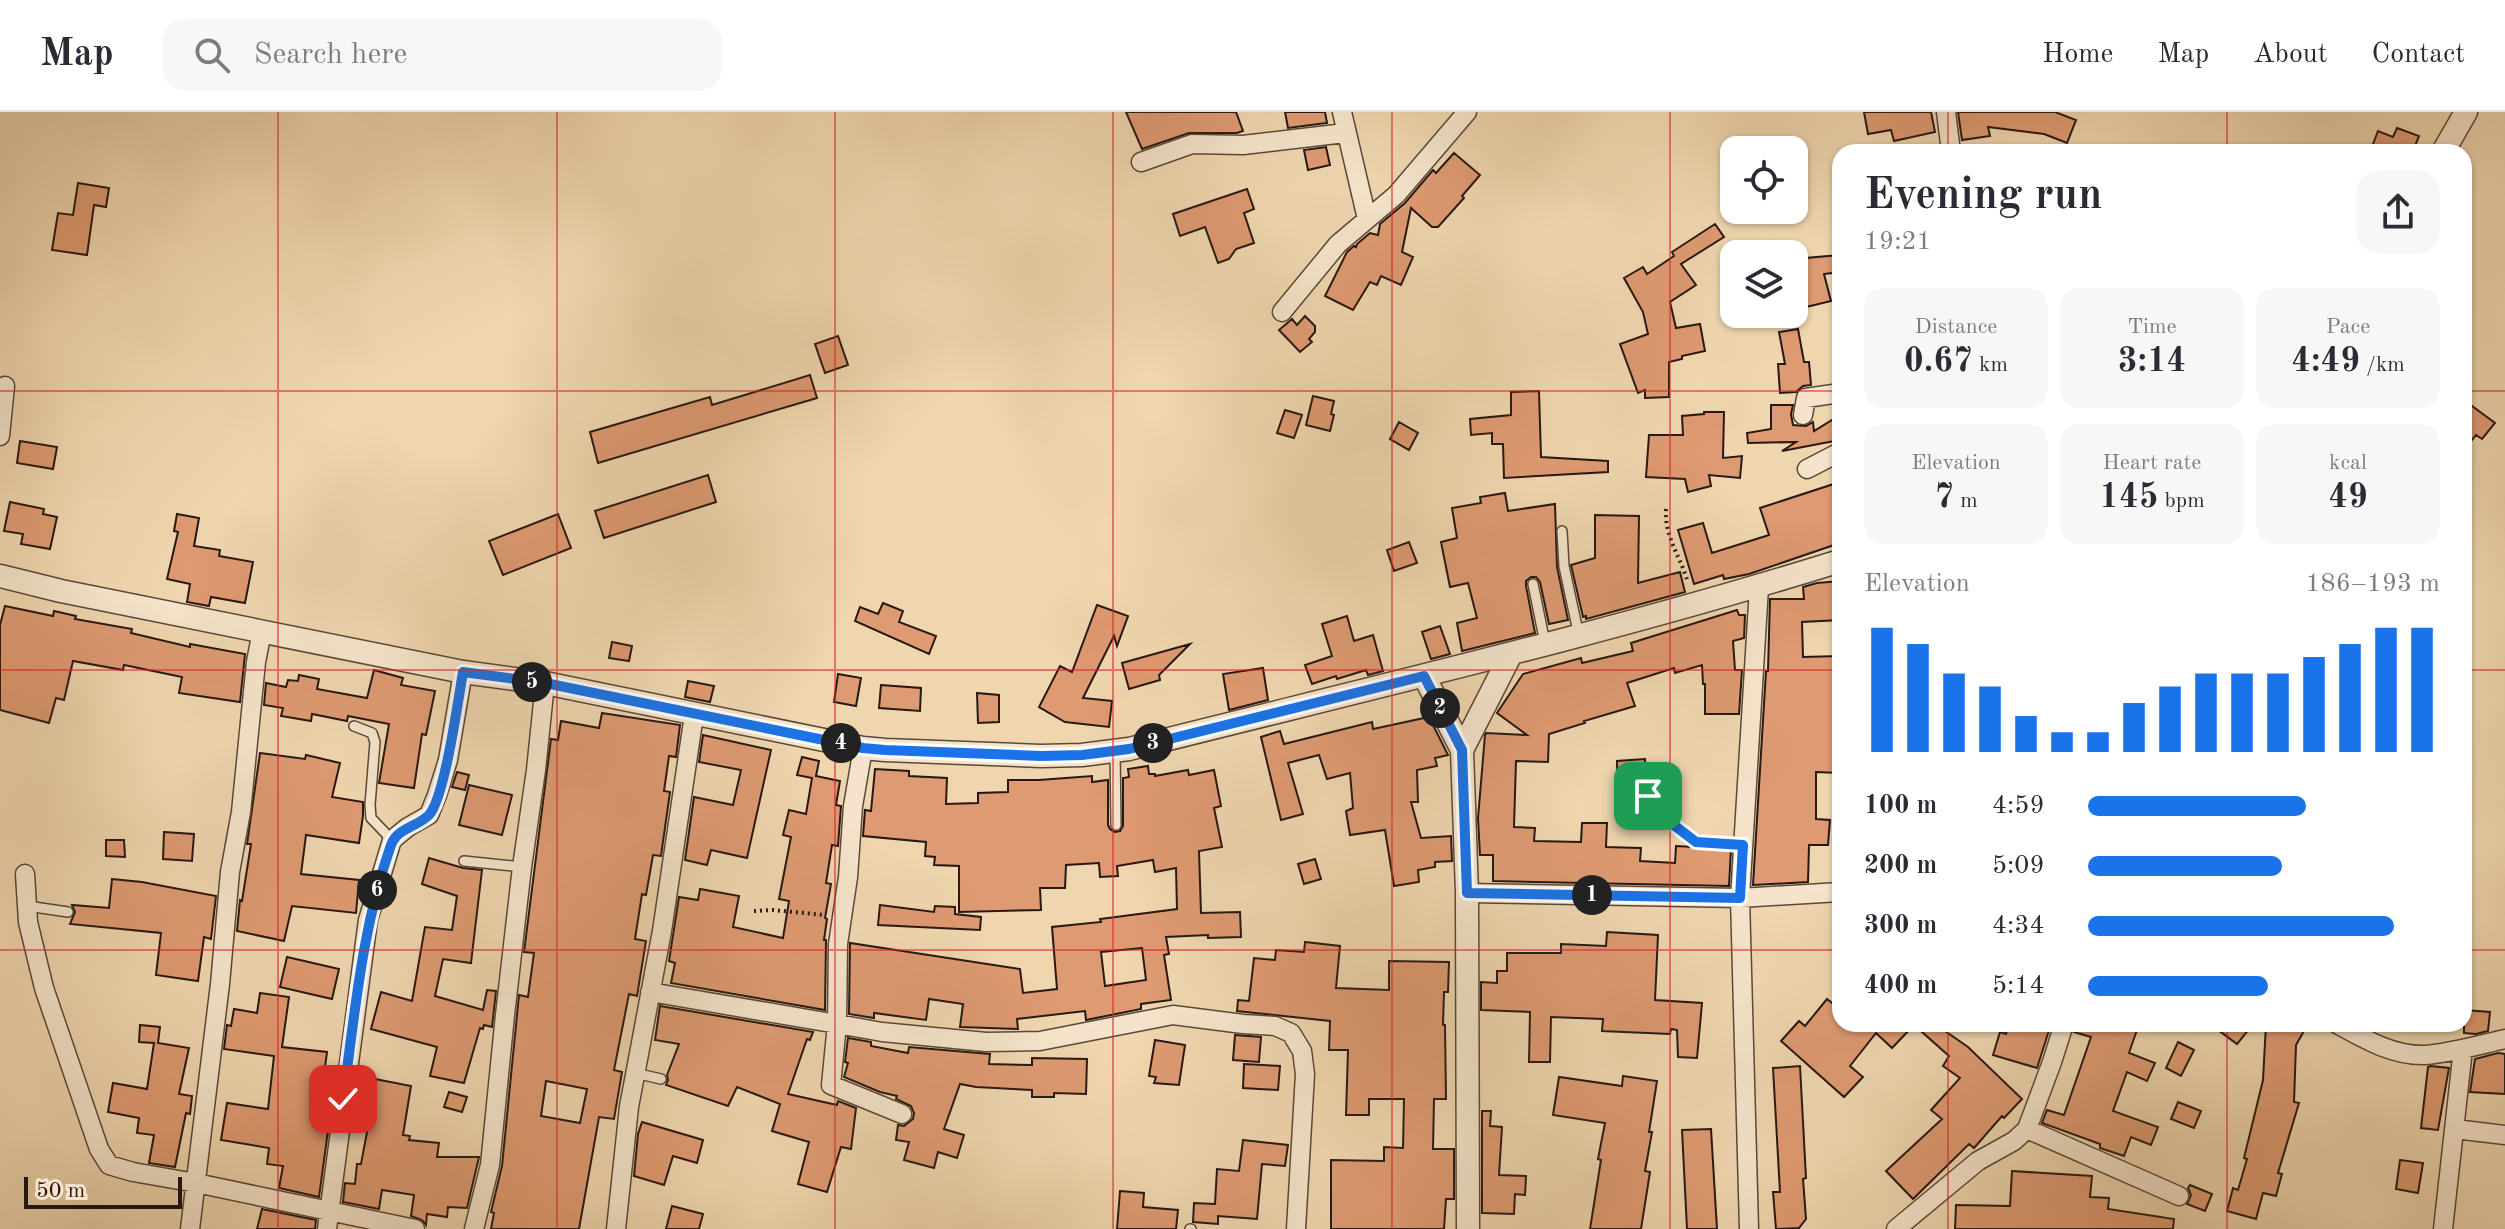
<!DOCTYPE html>
<html lang="en">
<head>
<meta charset="utf-8">
<style>
	body { margin:0; font-family:"Old Standard TT",serif; background:#f7f7f7; color:#2b2b33; height:100vh; display:flex; flex-direction:column; font-size:30px; white-space:nowrap }
	* { box-sizing:border-box; margin:0 }
	p { font-size:26px; color:#7c7c81 }
	.icon { flex:none; width:44px; height:44px; fill:none; stroke:currentColor; stroke-width:2; stroke-linecap:round; stroke-linejoin:round }
	.map { position:relative; flex:1; overflow:hidden }
	.drawer { position:absolute; left:1832px; top:32px; width:640px; height:888px; display:flex; flex-direction:column; background:#fff; border-radius:24px; box-shadow:0 2px 6px #0004 }
	.drawer>* { flex:none }
	.controls { position:absolute; left:1720px; top:24px; display:grid; gap:16px }
	.controls a { display:grid; place-items:center; width:88px; height:88px; border-radius:16px; background:#fff; box-shadow:0 2px 6px #0004; font-size:40px }
	.scale { position:absolute; left:24px; bottom:20px; width:158px; box-sizing:border-box; padding-left:8px; border:4px solid #281812; border-top:0; font-size:22px; line-height:28px; white-space:nowrap; color:#281812; -webkit-text-stroke:6px #f5e4cb; paint-order:stroke }
	.pin { position:absolute; display:grid; place-items:center; width:68px; height:68px; color:#fff; margin:-34px; border-radius:16px; box-shadow:0 4px 12px #0006 }
	.km { position:absolute; width:40px; height:40px; margin:-20px; border-radius:50%; background:#222; color:#fff; font-size:22px; line-height:40px; text-align:center }
	.round { display:grid; place-items:center; flex:none; width:84px; height:84px; border-radius:24px; background:#f7f7f7 }
	.head { display:flex; align-items:center; justify-content:space-between; height:136px; padding:0 32px }
	h1 { font-size:44px; font-weight:600; line-height:60px }
	.stats { display:grid; grid-template-columns:repeat(3,1fr); gap:12px; height:136px; padding:8px 32px }
	.stats div { display:grid; align-content:center; border-radius:20px; background:#f7f7f7; text-align:center }
	.stats b { font-size:34px; font-weight:600 }
	.stats small { font-size:22px; font-weight:400 }
	.stats p { font-size:22px }
	.chart { height:224px; padding:16px 32px }
	.chart p { display:flex; justify-content:space-between }
	.chart svg { width:100%; height:144px; margin-top:8px; stroke:#1a73e8; stroke-width:6 }
	ul { padding:0 32px; list-style:none; font-size:26px }
	li { display:grid; grid-template-columns:128px 96px 1fr; align-items:center; height:60px }
	li i { height:20px; border-radius:10px; background:#1a73e8 }
	header { display:flex; align-items:center; gap:48px; box-sizing:border-box; height:112px; padding:0 40px; background:#fff; border-bottom:2px solid #e1e1e2 }
	header strong { font-size:38px }
	nav { display:flex; gap:44px; margin-inline-start:auto; font-size:28px }
	.search { width:560px; height:72px; background:#f7f7f7; display:flex; align-items:center; gap:20px; box-sizing:border-box; padding:0 28px; border-radius:24px; color:#7c7c81; font-size:30px }
	.map>svg:first-child { display:block }
	.building { fill:#de9a72; stroke:#281812; stroke-width:2; fill-rule:evenodd }
	.lines { fill:none; stroke-linecap:round; stroke-linejoin:round }
	.service-casing { stroke:#5a4839; stroke-width:12 }
	.minor-casing { stroke:#5a4839; stroke-width:21 }
	.tertiary-casing { stroke:#5a4839; stroke-width:25 }
	.path { stroke:#281812; stroke-width:4; stroke-dasharray:2 4; stroke-linecap:butt }
	.service { stroke:#f5e4cb; stroke-width:9 }
	.minor { stroke:#f5e4cb; stroke-width:18 }
	.tertiary { stroke:#f5e4cb; stroke-width:22 }
	.route-casing { stroke:#fff; stroke-width:16 }
	.route { stroke:#1a73e8; stroke-width:10 }
	.grid { fill:none; stroke:#d62828; stroke-width:2; stroke-opacity:0.55 }
</style>
</head>
<body>
<header>
<strong>Map</strong>
<div class="search"><svg class="icon" aria-label="search" viewBox="0 0 24 24"><circle cx="10" cy="10" r="6"/><path d="M15 15l6 6"/></svg>Search here</div>
<nav><a>Home</a><a>Map</a><a>About</a><a>Contact</a></nav>
</header>
<div class="map">
<svg width="2505" height="1117" viewBox="0 0 2505 1117">
	<rect width="100%" height="100%" fill="#efd6af"/>
	<filter id="stains"><feTurbulence type="fractalNoise" baseFrequency=".0025" numOctaves="4"/><feColorMatrix values="0 0 0 0 .2 0 0 0 0 .09 0 0 0 0 .02 0 0 0 .5 -.17"/></filter>
	<radialGradient id="worn" r=".72"><stop offset=".6" stop-color="#630" stop-opacity="0"/><stop offset="1" stop-color="#630" stop-opacity=".3"/></radialGradient>
	<path class="building" d="M1126 0H1236L1243 19 1237 21H1189L1142 37Z
		M1285 0H1325L1327 11 1288 16Z
		M1864 0H1931L1935 20 1894 29 1891 18 1868 22Z
		M1958 0H2055L2076 8 2067 31 2044 22 1988 15 1990 24 1962 28Z
		M2397 16 2419 24 2415 34 2427 40H2370L2378 19 2393 25Z
		M1326 35 1330 53 1308 58 1304 38Z
		M1454 41 1480 63 1462 84 1464 86 1438 115H1432L1411 96 1402 140 1413 145 1401 173 1381 164 1377 173 1370 170 1353 198 1325 184 1347 140 1354 134 1356 135 1357 132 1370 121 1378 123 1380 112 1405 91 1433 58 1436 61Z
		M78 71 109 76 106 95 94 93 87 143 52 138 58 101 73 103Z
		M1247 77 1254 97 1244 101 1254 131 1236 137 1229 147 1218 151 1205 115 1180 124 1173 102Z
		M1715 112 1724 125 1681 152 1696 173 1670 190 1676 216 1700 212 1705 239 1682 244V247L1669 250V285L1645 286V278L1638 281 1620 232 1648 222 1643 200 1624 166 1643 155 1647 162 1674 144 1672 140Z
		M1840 143V160L1824 162 1831 189 1794 198V147Z
		M1305 204 1315 214V220L1309 227 1312 230 1300 240 1279 218 1292 207 1297 213Z
		M1798 217 1804 250H1809L1811 273 1803 274 1796 280 1780 281 1778 252H1785L1779 220Z
		M838 224 848 253 825 261 815 232Z
		M810 263 817 286 598 351 590 320 710 285 712 293Z
		M1539 279 1541 345 1608 349V360L1504 366 1503 332H1492V321L1471 323 1470 307 1511 303V280Z
		M1313 284 1334 289 1331 302 1334 303 1330 319 1306 313Z
		M2464 288 2495 311 2482 327 2476 323 2464 338Z
		M1771 293H1793L1791 302 1793 313 1806 314 1813 310 1814 319 1840 303V328L1782 339 1796 330 1748 331 1747 321 1771 317Z
		M1285 298 1302 303 1294 326 1277 321Z
		M1704 300H1724L1723 346 1742 344 1740 366 1709 363 1711 374 1688 380 1685 367 1646 365 1649 323H1683L1682 304 1704 302Z
		M1399 310 1418 321 1409 338 1390 327Z
		M20 329 57 335 53 357 17 351Z
		M708 363 716 390 604 426 595 399Z
		M1840 370V431L1749 462 1724 467 1723 463 1694 472 1678 418 1703 411 1712 441 1769 423 1760 396Z
		M1505 381 1508 399 1555 392 1557 455 1568 508 1549 512 1540 470 1536 465H1531L1526 469V474L1535 521 1462 539 1457 511 1477 506 1468 471 1450 475 1441 430 1457 426 1452 396 1481 391 1480 385Z
		M10 390 44 397 43 402 57 405 50 437 21 432 23 422 4 419Z
		M177 402 199 406 194 434 220 438 219 444 253 450 245 491 211 485 209 494 187 490 190 472 167 467 178 420 174 419Z
		M558 402 571 436 503 463 489 429Z
		M1595 403 1639 404 1638 471 1680 460 1685 480 1586 507V504L1583 505 1571 453 1595 446Z
		M1409 430 1417 451 1394 459 1387 438Z
		M1840 469V508L1802 510 1803 545 1840 544V661L1816 660V707L1830 708 1828 733H1809L1808 770 1753 773 1766 559H1768L1770 487H1804L1803 475 1817 471Z
		M883 491 903 499 899 510 936 524 929 542 855 509 860 495 878 502Z
		M1097 493 1128 504 1117 534 1114 524 1083 586 1112 589 1109 615 1065 610 1039 595 1060 554 1072 560Z
		M5 494 53 504 54 499 76 504 75 507 132 517 131 521 190 535V532L245 542 240 590 179 581 182 565 124 553 123 558 73 549 64 588 56 586 49 611 0 598V513Z
		M1737 498 1739 503H1745L1744 526 1733 529 1735 558H1742L1739 602H1705V572H1703L1702 553 1675 561 1674 556 1627 571 1635 594 1584 609 1585 611 1549 622 1548 650 1516 649 1514 715 1535 716 1534 729 1581 730 1582 711H1607L1606 735 1641 736 1640 749 1675 751 1676 734 1731 737 1729 774 1493 769V743H1480L1478 706 1485 623 1486 621 1527 623 1497 601 1523 562 1581 546 1582 551 1633 539 1631 531Z
		M1347 504 1354 529 1373 523 1383 559 1368 563 1366 558 1337 567 1336 564 1312 572 1305 553 1332 544 1322 512Z
		M1440 514 1450 542 1431 547 1422 520Z
		M612 530 632 534 629 549 609 546Z
		M1190 532 1159 563 1160 568 1129 577 1122 551Z
		M1263 556 1268 588 1229 598 1223 562Z
		M374 558 403 566 401 573 435 579 426 623 422 622 414 676 379 671 389 612 348 604 347 609 312 602 311 609 281 604 283 596 264 593 266 571 286 575 288 568 298 569 299 563 319 567 317 577 367 586Z
		M838 562 861 566 856 594 834 590Z
		M688 569 714 574 710 590 685 585Z
		M881 573 921 576 920 599 879 596Z
		M977 581 999 583V610L978 611Z
		M602 601 680 613 676 645 669 644 664 679 670 680 661 744 653 743 646 783 642 782 635 827 646 829 637 884 629 882 614 958 622 960 614 1007 599 1005 579 1117H491L494 1101 491 1100 502 1054 519 883 528 885 534 841 524 840 551 627 558 628 561 609 599 616ZM546 969 587 977 580 1011 541 1004Z
		M1429 605 1448 643 1435 646 1437 654 1417 658 1418 690H1411L1421 726 1451 724 1452 749 1435 750V755L1418 758 1419 770 1394 774 1385 718 1350 723 1346 699 1353 696 1350 661 1327 667 1319 643 1288 651 1303 702 1281 708 1261 625 1280 619 1284 632 1372 610 1373 617Z
		M703 623 771 638 747 746 711 738 707 753 685 748 694 685 733 693 741 658 699 650Z
		M260 641 305 647 306 643 340 651 332 685 363 690V704L359 731 306 723 301 762 359 768 356 801 292 794 284 829 237 819 240 788 242 789 251 732H247Z
		M802 645 819 649 816 664 840 669 836 693 841 694 838 734 832 733 826 771 831 772 825 806 827 807 824 828H826L825 898 671 871 675 851 669 849 679 785 698 788 700 777 739 784 733 815 783 826 789 789 779 787 791 725 783 723 789 698 806 702 812 666 797 663Z
		M1645 647 1647 687 1618 688 1617 649Z
		M1148 654 1149 662H1155V664L1188 658 1189 663 1214 658 1221 694 1214 696 1222 735 1199 739 1201 801 1240 800 1241 825 1208 826V823L1166 825 1169 842 1164 843 1171 888 1141 892V897L1086 908 1085 899 1017 907 1018 917 960 915 963 892 929 887 926 908 874 901V906L849 902 850 831 1020 857 1023 881 1057 877 1052 815 1101 810 1100 807 1177 797 1176 756 1155 760 1153 748 1117 754 1118 764 1100 765 1099 751 1066 753 1065 776H1040L1041 798 959 800V754L934 753 935 745 925 744 926 730 863 724 865 698 871 699 875 657 909 659V664L947 666 946 692 978 691V681L1008 680V668H1039L1092 664V670L1108 668V713L1110 717 1115 720 1120 719 1123 714V666L1129 665 1128 657ZM1142 836 1146 868 1105 874 1101 840Z
		M457 660 469 663 465 678 452 675Z
		M469 673 512 683 502 723 459 713Z
		M164 720 194 722 192 749 163 747Z
		M106 728H124L125 745 106 744Z
		M429 746 463 756 482 758 471 851 443 847 435 884 483 898 487 878 496 879 492 915 484 913 483 917 480 916 464 971 430 964 437 935 371 917 381 880 412 889 425 815 452 818 457 784 422 772Z
		M1315 747 1321 767 1304 772 1298 752Z
		M112 767 142 770 216 784 211 827 204 825 198 869 156 863 161 821 70 812 75 800 72 793 109 796Z
		M880 793 934 800 935 794 955 795V802L981 805 980 818 878 813Z
		M1607 820 1658 823 1655 888 1702 891 1697 946 1678 945 1677 918 1671 917 1670 922 1602 919 1603 907 1551 905 1550 950H1529L1530 900 1481 898V870L1497 871V859H1507V841H1561V832L1606 834Z
		M1305 830 1340 834 1336 876 1389 878V849L1449 850 1448 880H1444L1443 913H1445L1446 987H1434L1433 1037H1454V1087H1446L1444 1117H1331V1048L1384 1049V1035L1403 1036 1404 987H1369V1003H1346L1348 938H1329L1330 909 1237 899 1238 888 1249 889 1254 846 1275 848 1276 838 1304 840Z
		M287 845 339 857 332 887 280 875Z
		M260 881 289 885 282 935 327 940 322 978H331L330 1004 319 1085 279 1076 283 1054 267 1052 269 1036 221 1028 227 991 268 997 274 944 224 937 227 913 231 914 234 897 257 901Z
		M1827 887 1840 897V912H1935L1968 935 2022 987 2004 1006 2002 1004 1974 1036 1969 1032 1913 1087 1886 1059 1942 1007 1931 998 1960 966 1943 954 1949 944 1914 913 1892 936 1876 921 1850 954 1863 965 1844 985 1781 929 1799 909 1805 914Z
		M660 894 813 920 810 928 807 927 788 982 837 993 838 989 856 996 851 1037 841 1035 827 1080 798 1072 809 1030 772 1019 780 992 737 975 728 994 666 973 668 968 667 963 679 932 655 928Z
		M2464 898 2490 900 2488 919 2476 922 2464 921Z
		M2009 912H2051L2037 956 1993 943 2000 920 2006 922Z
		M2076 912H2139L2129 941 2155 951 2147 969 2127 960 2113 999 2158 1015 2151 1033 2131 1025 2124 1044 2100 1036V1032L2042 1011 2047 998 2064 1003 2091 925 2074 920Z
		M2210 912H2253L2237 932Z
		M2266 912H2308L2296 933 2294 990 2299 991 2278 1061 2282 1062 2276 1084 2263 1081 2256 1107 2227 1099 2233 1076 2238 1078 2247 1047 2244 1046 2263 968Z
		M140 913 160 915 158 931 189 936 179 982 192 984 190 1002 186 1001 175 1055 149 1051 154 1023 137 1021 139 1006 108 1000 113 971 147 977 154 931 139 930Z
		M1235 923 1261 925 1259 950 1233 948Z
		M848 926 871 930V934L908 941 909 935 990 942 989 952 1032 953V946L1087 947 1086 982 1054 981V985H1032V978L976 975 960 972 944 1017 964 1023 957 1046 938 1040 934 1056 904 1048 909 1030 896 1028 898 1013 904 1014 913 1007 914 1001 911 994 896 987 897 984 880 980 844 965 848 951 845 950Z
		M1155 928 1185 933 1179 973 1154 971 1156 965 1149 964Z
		M2178 930 2194 938 2181 964 2166 956Z
		M2498 941 2505 942V982L2470 980 2475 947Z
		M1244 952 1280 954 1278 978 1243 976Z
		M1800 954 1806 1066 1803 1067 1806 1107 1799 1116 1776 1117 1773 1080H1780L1773 956Z
		M2431 954 2449 956 2438 1018 2421 1016 2428 955Z
		M1623 964 1657 969 1649 1020H1652L1645 1059 1650 1060 1641 1117H1590L1601 1048 1598 1047 1605 1011 1553 1003 1559 965 1622 974Z
		M370 966 411 974 403 1023 410 1024 409 1028 439 1031 437 1045H479L467 1096 448 1095 447 1105 427 1102 426 1113 422 1108 411 1104 414 1083 382 1078 379 1097 343 1090 345 1071 355 1072 357 1052H361L370 1004 364 1003Z
		M449 980 467 985 462 1000 444 995Z
		M2178 990 2201 999 2194 1016 2171 1007Z
		M1482 999H1491L1490 1014 1502 1015 1499 1063 1526 1064 1525 1083 1515 1082 1514 1102 1482 1101Z
		M642 1010 703 1028 697 1051 673 1044 664 1073 634 1064 638 1022Z
		M1711 1017 1717 1117H1687L1682 1018Z
		M1243 1028 1288 1033 1285 1054 1262 1052 1257 1107 1218 1104V1112L1193 1110 1194 1091 1215 1092 1217 1057 1239 1059Z
		M2400 1048 2423 1051 2418 1081 2396 1077Z
		M2012 1059 2092 1064 2090 1085 2109 1086 2108 1097 2174 1107 2173 1117H1955L1956 1093 2010 1094Z
		M2190 1073 2212 1082 2205 1099 2187 1092 2191 1083 2188 1076Z
		M1120 1079 1144 1081 1143 1095 1178 1098 1176 1117H1117Z
		M672 1094 703 1102 699 1117H666Z
		M262 1097 316 1108 315 1117H257Z"/>
	<g class="lines">
		<defs>
			<path id="service" d="M1562 419 1564 454 1579 524
				M1533 472 1545 531
				M354 614 372 621 375 630 370 693 371 706 392 728
				M1115 639 1116 713
				M464 749 522 755
				M27 794 68 800
				M635 961 661 967
				M1190 1117H1191"/>
			<path id="minor" d="M1342 0 1367 107
				M1946 0 1951 40
				M1141 50 1192 32 1243 33 1345 21
				M1282 200 1338 132 1396 83 1467 0
				M1803 303 1806 286 1840 281
				M0 324 5 274
				M1807 357 1840 340
				M863 636 853 694 848 765 838 832 837 912 882 920 986 930 1040 929 1173 903 1243 912 1275 914 1291 921 1302 939 1305 962 1296 1117
				M25 762 28 810 44 876 99 1037 109 1053 133 1060 196 1071 415 1117
				M1467 781 1740 786 1840 780
				M650 880 837 912 831 973 902 1002
				M2337 912C2364 927 2393 944 2425 943 2452 941 2479 933 2505 927
				M2027 1017 2052 950 2064 912
				M2455 1017 2505 1023
				M190 1117 220 872 230 760 241 700 256 550 262 519
				M327 1117 368 808 392 728 408 715 429 703 437 683 448 648 463 560
				M474 1117 490 1053 505 903 522 755 536 658 545 571
				M616 1117 629 995 662 819 694 603
				M1749 1117 1740 786 1759 475
				M1896 1117 1978 1049 2014 1029 2027 1017 2179 1084
				M2443 1117 2463 937"/>
			<path id="tertiary" d="M2443 40 2466 0
				M0 464 61 479 463 560 545 571 863 636 885 638 1041 644 1082 643 1129 637C1366 577 1606 522 1840 449
				M1424 564 1462 638 1467 781 1468 1117
				M1462 638 1511 542"/>
		</defs>
		<use href="#service" class="service-casing"/>
		<use href="#minor" class="minor-casing"/>
		<use href="#tertiary" class="tertiary-casing"/>
		<path class="path" d="M1666 397C1664 425 1681 445 1688 471
			M1648 684C1660 700 1674 721 1694 729 1703 732 1716 730 1726 731
			M754 799 773 798 824 803"/>
		<use href="#service" class="service"/>
		<use href="#minor" class="minor"/>
		<use href="#tertiary" class="tertiary"/>
	</g>
	<g class="lines">
		<defs>
			<path id="route" d="M343 987C355 901 362 815 391 733 397 716 417 715 429 703 445 685 458 588 463 560L545 571 863 636 885 638 1041 644 1082 643 1129 637 1424 564 1462 638 1467 781 1740 786 1743 733 1696 730 1662 704 1648 684"/>
		</defs>
		<use href="#route" class="route-casing"/>
		<use href="#route" class="route"/>
	</g>
	<path class="grid" d="M278 0V1117M557 0V1117M835 0V1117M1113 0V1117M1392 0V1117M1670 0V1117M1948 0V40M2227 0V40M0 279H1840M2464 279H2505M0 558H1840M2464 558H2505M0 838H1840M2464 838H2505M1948 912V1117M2227 912V1117"/>
	<rect width="100%" height="100%" filter="url(#stains)"/>
	<rect width="100%" height="100%" fill="url(#worn)"/>
</svg>
<div class="controls">
<a><svg class="icon" aria-label="locate" viewBox="0 0 24 24"><circle cx="12" cy="12" r="6"/><path d="M12 2v4M12 18v4M2 12h4M18 12h4"/></svg></a>
<a><svg class="icon" aria-label="layers" viewBox="0 0 24 24"><path d="M12 4l9 5-9 5-9-5zM3 14l9 5 9-5"/></svg></a>
</div>
<div class="scale">50 m</div>
<div class="pin" style="left:1648px;top:684px;background:#1e9e55"><svg class="icon" aria-label="arrive" viewBox="0 0 24 24"><path d="M6 21V4h12l-3 4 3 4H6"/></svg></div>
<div class="pin" style="left:343px;top:987px;background:#d93025"><svg class="icon" aria-label="check" viewBox="0 0 24 24"><path d="M5 12l5 5 9-10"/></svg></div>
<b class="km" style="left:1592px;top:783px">1</b>
<b class="km" style="left:1440px;top:596px">2</b>
<b class="km" style="left:1153px;top:631px">3</b>
<b class="km" style="left:841px;top:631px">4</b>
<b class="km" style="left:532px;top:570px">5</b>
<b class="km" style="left:377px;top:778px">6</b>
<section class="drawer">
<div class="head"><div><h1>Evening run</h1><p>19:21</p></div><a class="round"><svg class="icon" aria-label="share" viewBox="0 0 24 24"><path d="M12 15V3M7 8l5-5 5 5M5 13v7h14v-7"/></svg></a></div>
<div class="stats">
<div><p>Distance</p><b>0.67<small> km</small></b></div>
<div><p>Time</p><b>3:14</b></div>
<div><p>Pace</p><b>4:49<small> /km</small></b></div>
</div>
<div class="stats">
<div><p>Elevation</p><b>7<small> m</small></b></div>
<div><p>Heart rate</p><b>145<small> bpm</small></b></div>
<div><p>kcal</p><b>49</b></div>
</div>
<div class="chart"><p><span>Elevation</span>186–193 m</p>
<svg viewBox="0 0 160 44" preserveAspectRatio="none"><path d="M5 44V6M15 44V11M25 44V20M35 44V24M45 44V33M55 44V38M65 44V38M75 44V29M85 44V24M95 44V20M105 44V20M115 44V20M125 44V15M135 44V11M145 44V6M155 44V6"/></svg>
</div>
<ul>
<li><b>100 m</b>4:59<i style="width:62%"></i></li>
<li><b>200 m</b>5:09<i style="width:55%"></i></li>
<li><b>300 m</b>4:34<i style="width:87%"></i></li>
<li><b>400 m</b>5:14<i style="width:51%"></i></li>
</ul>
</section>
</div>
</body>
</html>
